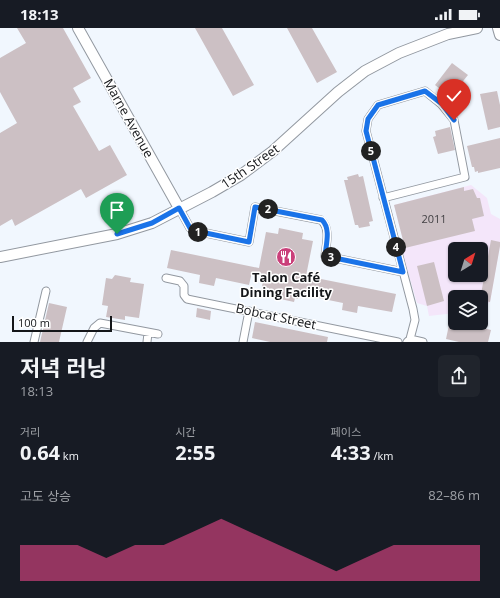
<!DOCTYPE html>
<html lang="ko">
<head>
<meta charset="utf-8">
<style>
	body { margin:0; font-family:"Open Sans","Noto Sans KR",sans-serif; background:#20242c; color:#f1f3f6; height:100vh; display:flex; flex-direction:column; font-size:15px; white-space:nowrap }
	* { box-sizing:border-box; margin:0 }
	p { font-size:13px; color:#9ea1a6 }
	.icon { flex:none; width:22px; height:22px; fill:none; stroke:currentColor; stroke-width:2; stroke-linecap:round; stroke-linejoin:round }
	.map { position:relative; height:314px; overflow:hidden }
	.side { display:flex; flex-direction:column; background:#171b24; flex:1 }
	.side>* { flex:none }
	.needle { width:26px; rotate:38deg }
	.tools { position:absolute; left:448px; top:214px; display:grid; gap:8px }
	.tools a { display:grid; place-items:center; width:40px; height:40px; border-radius:6px; background:#171b24; box-shadow:0 1px 3px #0004; font-size:20px }
	.scale { position:absolute; left:12px; bottom:10px; width:100px; box-sizing:border-box; padding-left:4px; border:2px solid #141619; border-top:0; font-size:11px; line-height:14px; white-space:nowrap; color:#141619; -webkit-text-stroke:3px #fff; paint-order:stroke }
	.pin { position:absolute; display:grid; place-items:center; width:34px; height:34px; color:#fff; margin:-41px -17px; border-radius:50% 50% 50% 0; rotate:-45deg; box-shadow:0 0 4px #0007 }
	.pin .icon { rotate:45deg }
	.km { position:absolute; width:20px; height:20px; margin:-10px; border-radius:50%; background:#222; color:#fff; font-size:11px; line-height:20px; text-align:center }
	.round { display:grid; place-items:center; flex:none; width:42px; height:42px; border-radius:6px; background:#20242c }
	.head { display:flex; align-items:center; justify-content:space-between; height:68px; padding:0 20px }
	h1 { font-size:22px; font-weight:700; line-height:30px }
	.metrics { display:grid; grid-template-columns:repeat(3,1fr); gap:6px; height:68px; padding:4px 20px }
	.metrics div { display:grid; align-content:center }
	.metrics b { font-size:20px; font-weight:700 }
	.metrics small { font-size:11px; font-weight:400 }
	.metrics p { font-size:11px }
	.chart { height:112px; padding:8px 20px }
	.chart p { display:flex; justify-content:space-between }
	.chart svg { width:100%; height:72px; margin-top:4px; fill:#ca407a; opacity:.7 }
	.status { display:flex; justify-content:space-between; align-items:center; height:28px; padding:0 20px; background:#171b24; direction:ltr }
	.status svg { height:11px; fill:currentColor }
	.map>svg:first-child { display:block }
	.industrial { fill:#f4e6fa; fill-rule:evenodd }
	.building { fill:#ccc0c4 }
	.lines { fill:none; stroke-linecap:round; stroke-linejoin:round }
	.street-casing { stroke:#9298a0; stroke-width:9 }
	.secondary-casing { stroke:#9298a0; stroke-width:12 }
	.street { stroke:#fff; stroke-width:7 }
	.secondary { stroke:#fff; stroke-width:10 }
	.route-casing { stroke:#fff; stroke-width:8 }
	.route { stroke:#1a73e8; stroke-width:5 }
	.labels { text-anchor:middle; dominant-baseline:central; stroke-width:3; stroke-linejoin:round; paint-order:stroke }
	.number-label { font-size:11px; fill:#424044 }
	.street-label { font-size:13px; fill:#141619; stroke:#fff }
	.poi-label { font-size:13px; font-weight:bold; fill:#141619; stroke:#fff }
</style>
</head>
<body>
<div class="status"><b>18:13</b><svg viewBox="0 0 49 12"><path d="M0 12V9h3v3zM5 12V6h3v6zM10 12V3h3v9zM15 12V0h3v12zM26 1h20v11H26zM47 4h2v5h-2z"/></svg></div>
<div class="map">
<svg width="500" height="314" viewBox="0 0 500 314">
	<rect width="100%" height="100%" fill="#f1f7fe"/>
	<path class="industrial" d="M471 157 487 170 491 186 500 191V218L490 274 481 280V269H455V285L429 288 427 278 417 275 403 227 405 220 394 177ZM455 221H481V247H455Z"/>
	<path class="building" d="M17 0H63L91 50 73 60 81 74 73 78 99 123 110 117 127 147 86 170 81 161 15 198 12 191 0 198V105L17 95 0 64V30L26 15Z
		M195 0H222L254 57 233 68Z
		M287 0H312L337 44 317 55Z
		M452 35 468 47 450 69 435 57Z
		M497 63 500 77V99L488 102 480 66Z
		M450 99 455 122 438 126 433 109 436 108 435 103Z
		M500 110V140L478 145V143L475 144 474 139H472L467 118Z
		M358 146 359 149 363 148 373 193 369 194 370 198 359 200 358 197H355L344 152H348L347 149Z
		M464 159V163L473 161 477 170H480L484 188 472 191 475 203 405 220 394 177Z
		M279 200 303 205 302 211 313 213 306 248 396 266 392 284 358 278 357 285 342 282 343 275 299 266 298 271 295 270 294 274 267 268 269 260 262 259 264 246 252 244 249 257 216 250 214 258 199 255 200 247 167 240 171 222 259 240 266 204 278 206Z
		M491 212 500 214V218L490 274 481 272V266Z
		M434 234 444 273 427 278 417 238Z
		M115 247 131 250 130 254 144 256 139 290 125 288V292L106 289 108 278 102 277 106 250 112 251Z
		M49 275 67 279 59 314H40Z
		M197 280 211 283 210 292 196 289Z
		M450 292 455 293V295H462L491 302 488 314H459L446 311Z
		M255 294 328 309 327 314H270L252 310Z"/>
	<g class="lines">
		<defs>
			<path id="street" d="M383 170 465 149 454 92 441 76 425 63 378 77 368 91 366 103 413 281 415 292 410 311
				M179 180 190 200 196 203 249 214 255 179 321 192C331 201 326 216 325 228L403 244
				M166 250 180 253 184 258V267L187 271 398 314
				M34 314 46 263
				M87 314 94 300 100 295 158 306
				M147 314 148 305
				M243 314 249 283
				M407 314 410 311 423 314"/>
			<path id="secondary" d="M78 0 179 180
				M498 0 500 7
				M0 229 117 206 152 195 212 164 241 147 273 123 338 64 365 43 399 25 448 6 477 0"/>
		</defs>
		<use href="#street" class="street-casing"/>
		<use href="#secondary" class="secondary-casing"/>
		<use href="#street" class="street"/>
		<use href="#secondary" class="secondary"/>
	</g>
	<g class="lines">
		<defs>
			<path id="route" d="M117 206 152 195 179 180 190 200 196 203 249 214 255 179 322 192C331 201 326 216 325 228L403 244 366 103 368 91 378 77 425 63 442 76 454 92"/>
		</defs>
		<use href="#route" class="route-casing"/>
		<use href="#route" class="route"/>
	</g>
	<defs>
		<symbol id="restaurant-disc" viewBox="-11 -11 22 22"><circle r="9.5" fill="#ca407a" stroke="#fff"/><path d="M-5-6h1v4h1v-4h1v4h1v-4h1v5L-1.5 .5V6h-2V.5L-5-1ZM5-6V6H3V1.5H1.5Q1.5-4 5-6Z" fill="#fff"/></symbol>
	</defs>
	<g fill-rule="evenodd">
		<use href="#restaurant-disc" x="275" y="218" width="22" height="22"/>
	</g>
	<g class="labels">
		<g class="number-label">
			<text x="434" y="190">2011</text>
		</g>
		<g class="street-label">
			<text transform="translate(129 90) rotate(61)">Marne Avenue</text>
			<text transform="translate(250 138) rotate(-35)">15th Street</text>
			<text transform="translate(276 288) rotate(12)">Bobcat Street</text>
		</g>
		<g class="poi-label">
			<text x="286" y="249">Talon Café<tspan x="286" dy="15">Dining Facility</tspan></text>
		</g>
	</g>
</svg>
<div class="tools">
<a><svg class="needle" viewBox="-14 -14 28 28"><path d="M0-13l5 13h-10z" fill="#e53935"/><path d="M0 13l5-13h-10z" fill="#9ea1a6"/></svg></a>
<a><svg class="icon" aria-label="layers" viewBox="0 0 24 24"><path d="M12 4l9 5-9 5-9-5zM3 14l9 5 9-5"/></svg></a>
</div>
<div class="scale">100 m</div>
<div class="pin" style="left:117px;top:206px;background:#1e9e55"><svg class="icon" aria-label="arrive" viewBox="0 0 24 24"><path d="M6 21V4h12l-3 4 3 4H6"/></svg></div>
<div class="pin" style="left:454px;top:92px;background:#d93025"><svg class="icon" aria-label="check" viewBox="0 0 24 24"><path d="M5 12l5 5 9-10"/></svg></div>
<b class="km" style="left:198px;top:204px">1</b>
<b class="km" style="left:268px;top:181px">2</b>
<b class="km" style="left:331px;top:229px">3</b>
<b class="km" style="left:396px;top:219px">4</b>
<b class="km" style="left:371px;top:123px">5</b>
</div>
<section class="side">
<div class="head"><div><h1>저녁 러닝</h1><p>18:13</p></div><a class="round"><svg class="icon" aria-label="share" viewBox="0 0 24 24"><path d="M12 15V3M7 8l5-5 5 5M5 13v7h14v-7"/></svg></a></div>
<div class="metrics">
<div><p>거리</p><b>0.64<small> km</small></b></div>
<div><p>시간</p><b>2:55</b></div>
<div><p>페이스</p><b>4:33<small> /km</small></b></div>
</div>
<div class="chart"><p><span>고도 상승</span>82–86 m</p>
<svg viewBox="0 0 160 44" preserveAspectRatio="none"><path d="M0 44V22L10 22L20 22L30 30L40 22L50 22L60 14L70 6L80 14L90 22L100 30L110 38L120 30L130 22L140 22L150 22L160 22V44z"/></svg>
</div>
</section>
</body>
</html>
